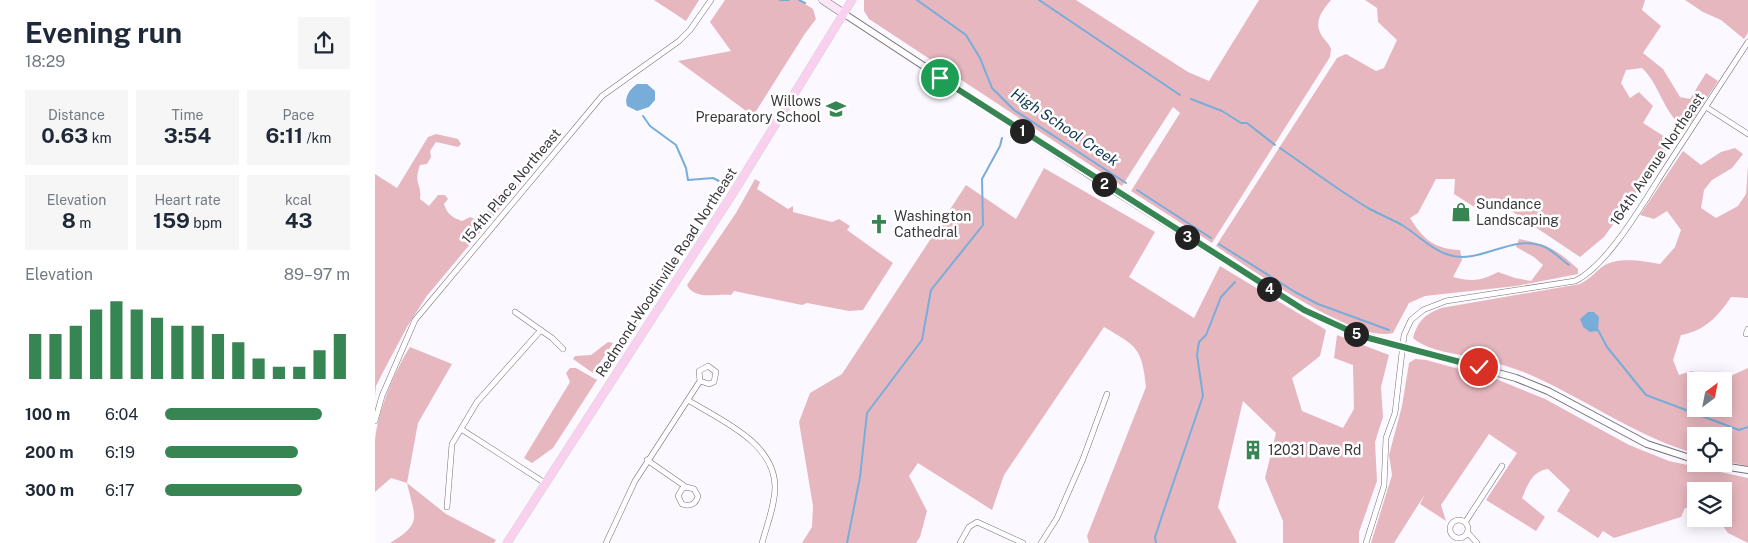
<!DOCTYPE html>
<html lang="en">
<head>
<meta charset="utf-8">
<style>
	body { margin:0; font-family:"Public Sans",sans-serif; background:#f6f6f7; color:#1f2937; height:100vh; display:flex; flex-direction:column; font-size:19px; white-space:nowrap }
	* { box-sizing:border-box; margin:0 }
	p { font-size:16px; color:#747a83 }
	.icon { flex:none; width:28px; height:28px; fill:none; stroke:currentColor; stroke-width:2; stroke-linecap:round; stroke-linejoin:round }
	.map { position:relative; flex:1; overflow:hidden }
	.drawer { display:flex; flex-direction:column; background:#fff; width:375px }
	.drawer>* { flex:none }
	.needle { width:32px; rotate:32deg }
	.tools { position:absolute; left:1312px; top:372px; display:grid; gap:10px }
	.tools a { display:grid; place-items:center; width:45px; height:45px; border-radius:0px; background:#fff; box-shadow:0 2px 12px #0003; font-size:25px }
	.pin { position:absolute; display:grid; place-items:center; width:42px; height:42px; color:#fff; margin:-21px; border:2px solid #fff; border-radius:50%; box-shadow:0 1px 5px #0007 }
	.km { position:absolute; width:25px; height:25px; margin:-12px; border-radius:50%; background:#222; color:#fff; font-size:14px; line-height:25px; text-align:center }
	.round { display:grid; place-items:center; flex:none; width:52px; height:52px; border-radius:0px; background:#f6f6f7 }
	.head { display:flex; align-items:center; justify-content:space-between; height:85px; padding:0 25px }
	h1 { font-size:28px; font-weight:700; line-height:38px }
	.metrics { display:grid; grid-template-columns:repeat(3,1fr); gap:8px; height:85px; padding:5px 25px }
	.metrics div { display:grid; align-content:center; border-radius:0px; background:#f6f6f7; text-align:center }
	.metrics b { font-size:21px; font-weight:700 }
	.metrics small { font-size:14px; font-weight:400 }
	.metrics p { font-size:14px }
	.chart { height:140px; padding:10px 25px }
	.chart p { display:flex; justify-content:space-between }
	.chart svg { width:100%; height:90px; margin-top:5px; stroke:#388554; stroke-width:6 }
	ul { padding:0 25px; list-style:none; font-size:16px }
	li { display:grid; grid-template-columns:80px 60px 1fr; align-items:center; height:38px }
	li i { height:12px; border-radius:6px; background:#388554 }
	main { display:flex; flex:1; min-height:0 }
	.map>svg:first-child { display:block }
	.green { fill:#e7b7bf; fill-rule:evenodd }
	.water { fill:#78adda }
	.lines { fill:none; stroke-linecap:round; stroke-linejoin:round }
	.stream { stroke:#78adda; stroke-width:2 }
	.minor-casing { stroke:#76717b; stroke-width:6 }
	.tertiary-casing { stroke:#76717b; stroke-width:8 }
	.secondary-casing { stroke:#76717b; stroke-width:9 }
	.primary-casing { stroke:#d7d7d8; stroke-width:9 }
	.minor { stroke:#fff; stroke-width:5 }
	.tertiary { stroke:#fff; stroke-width:6 }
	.secondary { stroke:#fde7f7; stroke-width:8 }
	.primary { stroke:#fad0ef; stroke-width:8 }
	.route-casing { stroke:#fff; stroke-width:10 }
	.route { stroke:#388554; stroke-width:6 }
	.labels { text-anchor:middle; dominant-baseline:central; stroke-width:5; stroke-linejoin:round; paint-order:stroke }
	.poi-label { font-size:14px; fill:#39383c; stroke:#fff; text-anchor:start }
	.street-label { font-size:14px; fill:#39383c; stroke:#fff }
	.water-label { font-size:15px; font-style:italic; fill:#0d3654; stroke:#fff }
</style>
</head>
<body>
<main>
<section class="drawer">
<div class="head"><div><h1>Evening run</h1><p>18:29</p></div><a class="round"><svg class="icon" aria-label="share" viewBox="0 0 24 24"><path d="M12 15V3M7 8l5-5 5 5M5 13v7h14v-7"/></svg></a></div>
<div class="metrics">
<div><p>Distance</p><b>0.63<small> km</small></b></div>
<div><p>Time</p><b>3:54</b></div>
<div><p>Pace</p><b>6:11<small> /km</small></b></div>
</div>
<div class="metrics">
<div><p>Elevation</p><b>8<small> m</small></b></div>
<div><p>Heart rate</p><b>159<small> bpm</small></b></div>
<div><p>kcal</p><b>43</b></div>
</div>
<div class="chart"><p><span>Elevation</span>89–97 m</p>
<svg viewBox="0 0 160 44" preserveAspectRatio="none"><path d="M5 44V22M15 44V22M25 44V18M35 44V10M45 44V6M55 44V10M65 44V14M75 44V18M85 44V18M95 44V22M105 44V26M115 44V34M125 44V38M135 44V38M145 44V30M155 44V22"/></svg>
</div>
<ul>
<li><b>100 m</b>6:04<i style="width:85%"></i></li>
<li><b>200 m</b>6:19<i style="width:72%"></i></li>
<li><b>300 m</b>6:17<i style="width:74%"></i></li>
</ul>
</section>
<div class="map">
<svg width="1373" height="543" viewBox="0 0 1373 543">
	<rect width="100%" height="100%" fill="#fbf8ff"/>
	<path class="green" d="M279 0H324L311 21Z
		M350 0H424L438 9 441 19 429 35 378 116 303 61 356 51 335 22Z
		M489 0H701L813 72 834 81 884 0H956C947 11 938 22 947 36 950 41 954 43 956 49L955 57 837 243 756 191 805 113 798 107 747 186 494 19 489 11Z
		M990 0H1270L1267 10 1286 26 1268 53 1288 69 1305 97 1315 99 1331 73 1343 81 1315 124 1308 127C1288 112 1285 85 1267 68L1251 70 1246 83 1255 98 1264 92 1278 106 1268 123 1298 142 1229 237 1205 257 1117 198 1104 210 1079 194 1080 179H1061L1043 213 1035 218C1048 239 1059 249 1085 250L1087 260 1078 277C1097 282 1106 281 1123 272L1140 278 1156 281 1168 265 1159 257 1141 247 1144 239C1174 245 1181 249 1203 269V274L1141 286 1050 296 1034 303 1018 333C982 344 874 268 841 246L962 58 971 54 1001 71 1009 68 1022 40 1003 22 1002 8Z
		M1310 0H1373V33L1369 39 1346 20 1328 12Z
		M61 134 83 139 86 144 83 147 61 142 55 151 56 157 52 164 45 165C38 185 47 183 45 199L54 206 63 195H70L73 199 69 204C72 214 78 218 87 221L95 217 102 220 110 215 122 194 129 193C134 182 141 179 149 172 153 168 160 154 165 148H171L172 152 51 297 32 327 8 372 1 386 0 396V174L22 188 53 137Z
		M1360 148 1368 154 1357 168 1337 180 1329 190 1326 208 1341 218 1363 206 1371 194 1373 166V298L1356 297C1343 317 1329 331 1306 335L1298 360 1304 375 1316 371 1349 379 1373 368V466L1349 461V436H1321V454C1263 437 1215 402 1160 377 1144 369 1124 364 1106 359 1083 353 1056 353 1038 338 1043 320 1050 315 1066 308L1205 284C1215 279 1219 273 1227 267 1241 256 1269 261 1285 264L1300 247 1306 230 1292 211 1279 219 1265 215 1308 151 1326 165 1346 152ZM1321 381H1349V409H1321Z
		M669 168 780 232 754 277 819 318 845 266 951 330 945 356 917 378 927 411 968 428 979 409 978 365 959 358 962 335 1014 355 1006 387 1008 417 1000 442 1002 481 984 532V543H908V521L890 478 901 433 868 401 843 507 862 543H714L712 536 771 387C767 347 761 346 729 327L629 475 617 510 543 463 534 476 552 511 545 537 541 543H427L437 527 438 506 424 422 435 393 467 374 591 185 641 219Z
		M380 179 385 182 382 189 413 209 418 206V212L457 222 464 219 475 226 472 230 518 263 488 310 474 311 432 303 427 305 359 291 356 295C342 293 320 301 312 285L361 213Z
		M233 342 238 343 218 373 198 359 200 356 216 355Z
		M35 347 77 364 43 423 32 483 71 514 121 540 119 543H15C48 523 40 518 32 483L16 478 0 492C0 475 0 458 0 441 2 413 20 370 35 347Z
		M1040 359 1051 360 1121 379 1170 399 1254 445 1294 461 1373 478V543L1353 533 1343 519H1349V491H1321V510L1310 508 1306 517 1239 538 1228 531 1223 538 1182 511 1195 490 1173 469C1157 471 1153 485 1147 498L1170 517 1161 531 1111 500 1142 453 1114 434 1066 505 1071 521 1045 504 1050 494 1019 543H996L1017 475 1014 455 1027 406 1034 363Z
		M195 368H201L222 380 178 448 157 463 149 458 195 382 191 373Z"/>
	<path class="water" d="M262 84H272L280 91V100L274 107 262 111 252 106C249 97 255 89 262 84Z
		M1213 312H1219L1224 317 1223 331 1215 332 1208 327 1205 319Z"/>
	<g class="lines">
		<path class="stream" d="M405 0H414
			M424 0 430 3
			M542 0 591 35 605 58 617 88 639 110 751 183
			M664 0 805 95
			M816 99 847 111 866 123H872L900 145
			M268 116 275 126 301 145 311 168 313 180 338 178 344 181
			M905 148C934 168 963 190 993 208 1004 214 1016 219 1027 225 1042 234 1054 248 1071 254 1105 267 1136 232 1170 247 1178 251 1187 260 1194 265
			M762 190 836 238
			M844 244 920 292 943 304 1014 330
			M1223 330 1232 347 1271 395 1364 430 1373 427
			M472 543 485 477 492 413 547 340 556 290 608 225 607 179 625 146 627 138
			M781 543 780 537 790 507 828 396 822 355 824 342 831 335 846 297 860 282"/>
		<defs>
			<path id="minor" d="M1331 107 1373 134
				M140 312 177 338 188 349
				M1371 334 1373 329
				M313 400C345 420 399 442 400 486 400 505 392 525 387 543
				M0 421 7 396 40 320 227 96 304 41 315 30 336 0
				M86 429 170 483
				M272 460 311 487 319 489 323 496C321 504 315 507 307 504L303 496 307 489 311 487
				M72 507 77 444 102 402 166 330
				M1075 529a9 9 0 1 1 18 0a9 9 0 1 1-18 0Z
				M1091 521 1127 466
				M1093 533 1102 543
				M231 543 260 481 325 381 324 371 333 366 341 372 339 382 334 384 325 381
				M585 543 594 527 602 522 648 543
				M666 543 682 518 708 459 732 394
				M991 543 1009 486 1011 438 1020 413 1029 335 1036 320 1048 310 1071 301 1200 281C1234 265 1271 198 1292 166 1319 125 1346 83 1373 42"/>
			<path id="tertiary" d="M468 13 716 176 929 310 986 335 1141 378 1173 391 1272 444 1321 460
				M1335 464 1373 470"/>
			<path id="secondary" d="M448 0 468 13"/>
			<path id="primary" d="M132 543 360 190 477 0"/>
		</defs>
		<use href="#minor" class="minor-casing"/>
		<use href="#tertiary" class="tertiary-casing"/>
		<use href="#secondary" class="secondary-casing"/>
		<use href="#primary" class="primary-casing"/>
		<use href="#minor" class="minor"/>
		<use href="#tertiary" class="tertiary"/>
		<use href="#secondary" class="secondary"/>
		<use href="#primary" class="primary"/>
	</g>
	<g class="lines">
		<defs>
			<path id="route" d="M565 78 929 310 986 336 1104 367"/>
		</defs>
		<use href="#route" class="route-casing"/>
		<use href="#route" class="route"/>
	</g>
	<defs>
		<symbol id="school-bare" viewBox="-9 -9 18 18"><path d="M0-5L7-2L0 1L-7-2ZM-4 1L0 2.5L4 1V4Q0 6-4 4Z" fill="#388554" stroke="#fff" stroke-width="2.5" paint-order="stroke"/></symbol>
		<symbol id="shop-bare" viewBox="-9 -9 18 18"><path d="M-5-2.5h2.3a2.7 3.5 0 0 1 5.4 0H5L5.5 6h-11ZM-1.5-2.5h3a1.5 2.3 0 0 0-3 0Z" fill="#388554" stroke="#fff" stroke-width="2.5" paint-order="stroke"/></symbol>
		<symbol id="church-bare" viewBox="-9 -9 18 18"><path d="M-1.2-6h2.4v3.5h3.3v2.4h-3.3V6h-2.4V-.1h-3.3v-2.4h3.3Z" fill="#388554" stroke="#fff" stroke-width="2.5" paint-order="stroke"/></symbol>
		<symbol id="building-bare" viewBox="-9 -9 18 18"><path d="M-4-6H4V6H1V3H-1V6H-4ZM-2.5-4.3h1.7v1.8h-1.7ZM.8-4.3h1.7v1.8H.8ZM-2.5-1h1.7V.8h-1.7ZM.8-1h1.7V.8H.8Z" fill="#388554" stroke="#fff" stroke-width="2.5" paint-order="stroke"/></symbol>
	</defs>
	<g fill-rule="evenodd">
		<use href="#school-bare" x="447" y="95" width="28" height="28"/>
		<use href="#shop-bare" x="1072" y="198" width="28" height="28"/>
		<use href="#church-bare" x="490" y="210" width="28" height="28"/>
		<use href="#building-bare" x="864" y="436" width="28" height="28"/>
	</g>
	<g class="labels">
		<g class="poi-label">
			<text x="446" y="101" text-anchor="end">Willows<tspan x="446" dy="16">Preparatory School</tspan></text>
			<text x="1101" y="204">Sundance<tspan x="1101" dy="16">Landscaping</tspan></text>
			<text x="519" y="216">Washington<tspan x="519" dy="16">Cathedral</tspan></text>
			<text x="893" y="450">12031 Dave Rd</text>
		</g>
		<g class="street-label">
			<text transform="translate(1282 159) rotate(-56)">164th Avenue Northeast</text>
			<text transform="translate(136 186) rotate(-50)">154th Place Northeast</text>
			<text transform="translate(291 272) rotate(-57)">Redmond-Woodinville Road Northeast</text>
		</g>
		<g class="water-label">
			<text transform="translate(690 127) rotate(34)">High School Creek</text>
		</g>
	</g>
</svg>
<div class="tools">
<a><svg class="needle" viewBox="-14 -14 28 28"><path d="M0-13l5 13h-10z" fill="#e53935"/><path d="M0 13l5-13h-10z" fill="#747a83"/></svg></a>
<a><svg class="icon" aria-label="locate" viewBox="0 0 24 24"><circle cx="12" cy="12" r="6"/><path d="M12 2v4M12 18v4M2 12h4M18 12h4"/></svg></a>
<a><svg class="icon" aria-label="layers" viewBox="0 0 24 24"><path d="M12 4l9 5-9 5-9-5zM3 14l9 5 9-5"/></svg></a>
</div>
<div class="pin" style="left:565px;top:78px;background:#1e9e55"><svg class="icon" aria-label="arrive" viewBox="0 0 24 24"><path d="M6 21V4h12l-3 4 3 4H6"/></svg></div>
<div class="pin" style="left:1104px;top:367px;background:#d93025"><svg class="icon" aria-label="check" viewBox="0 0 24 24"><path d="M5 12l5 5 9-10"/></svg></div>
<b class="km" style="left:647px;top:131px">1</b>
<b class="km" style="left:729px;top:184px">2</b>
<b class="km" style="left:812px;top:237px">3</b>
<b class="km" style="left:894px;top:289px">4</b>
<b class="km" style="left:981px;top:334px">5</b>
</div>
</main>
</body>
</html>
